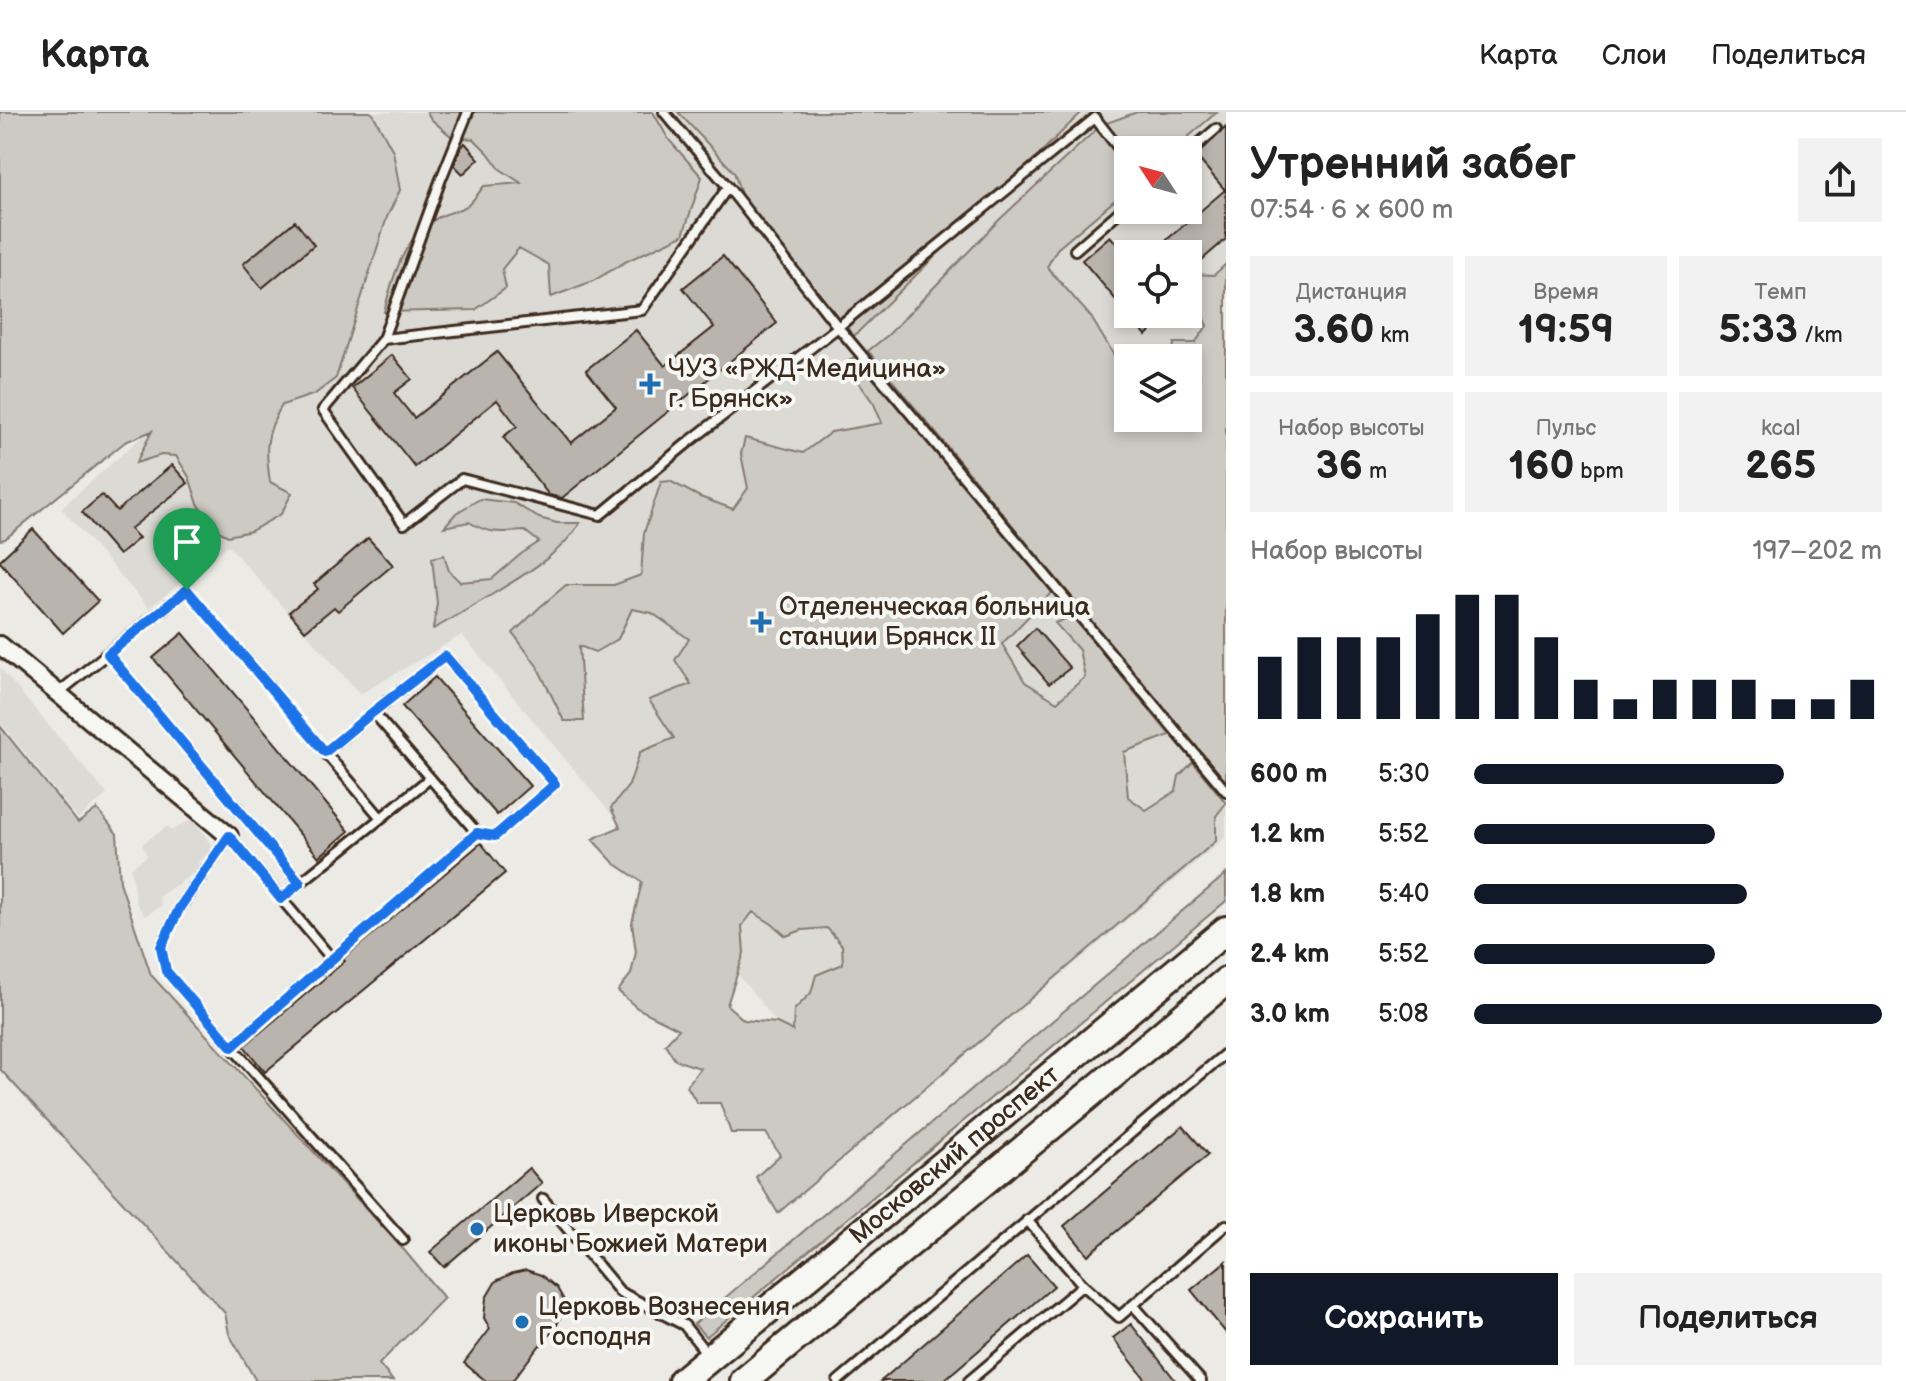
<!DOCTYPE html>
<html lang="ru">
<head>
<meta charset="utf-8">
<style>
	body { margin:0; font-family:"Balsamiq Sans",sans-serif; background:#f2f2f2; color:#222; height:100vh; display:flex; flex-direction:column; font-size:30px; white-space:nowrap }
	* { box-sizing:border-box; margin:0 }
	p { font-size:26px; color:#767676 }
	.icon { flex:none; width:44px; height:44px; fill:none; stroke:currentColor; stroke-width:2; stroke-linecap:round; stroke-linejoin:round }
	.map { position:relative; flex:1; overflow:hidden }
	.panel { display:flex; flex-direction:column; background:#fff; width:680px }
	.panel>* { flex:none }
	.needle { width:52px; rotate:306deg }
	.tools { position:absolute; left:1114px; top:24px; display:grid; gap:16px }
	.tools a { display:grid; place-items:center; width:88px; height:88px; border-radius:0px; background:#fff; box-shadow:0 4px 12px #0003; font-size:40px }
	.pin { position:absolute; display:grid; place-items:center; width:68px; height:68px; color:#fff; margin:-82px -34px; border-radius:50% 50% 50% 0; rotate:-45deg; box-shadow:0 0 8px #0007 }
	.pin .icon { rotate:45deg }
	.round { display:grid; place-items:center; flex:none; width:84px; height:84px; border-radius:0px; background:#f2f2f2 }
	.head { display:flex; align-items:center; justify-content:space-between; height:136px; padding:0 24px }
	h1 { font-size:44px; font-weight:800; line-height:60px }
	.figures { display:grid; grid-template-columns:repeat(3,1fr); gap:12px; height:136px; padding:8px 24px }
	.figures div { display:grid; align-content:center; border-radius:0px; background:#f2f2f2; text-align:center }
	.figures b { font-size:40px; font-weight:800 }
	.figures small { font-size:22px; font-weight:400 }
	.figures p { font-size:22px }
	.chart { height:224px; padding:16px 24px }
	.chart p { display:flex; justify-content:space-between }
	.chart svg { width:100%; height:144px; margin-top:8px; stroke:#111827; stroke-width:6 }
	.primary-button { display:flex; gap:16px; margin-top:auto; padding:16px 24px }
	.primary-button a { flex:1; height:92px; border-radius:0px; background:#111827; color:#fff; font-size:32px; font-weight:800; line-height:92px; text-align:center }
	.primary-button a+a { background:#f2f2f2; color:#222 }
	ul { padding:0 24px; list-style:none; font-size:26px }
	li { display:grid; grid-template-columns:128px 96px 1fr; align-items:center; height:60px }
	li i { height:20px; border-radius:10px; background:#111827 }
	header { display:flex; align-items:center; gap:48px; box-sizing:border-box; height:112px; padding:0 40px; background:#fff; border-bottom:2px solid #e0e0e0 }
	header strong { font-size:38px }
	nav { display:flex; gap:44px; margin-inline-start:auto; font-size:28px }
	main { display:flex; flex:1; min-height:0 }
	.map>svg:first-child { display:block }
	.built { fill:#dcdad4; fill-rule:evenodd }
	.green { fill:#cdcac4; stroke:#847a71; stroke-width:2; fill-rule:evenodd }
	.building { fill:#bab4ae; stroke:#3b2a1e; stroke-width:2 }
	.lines { fill:none; stroke-linecap:round; stroke-linejoin:round }
	.service-casing { stroke:#3b2a1e; stroke-width:14 }
	.minor-casing { stroke:#3b2a1e; stroke-width:22 }
	.primary-casing { stroke:#3b2a1e; stroke-width:32 }
	.service { stroke:#f6f6f2; stroke-width:8 }
	.minor { stroke:#f6f6f2; stroke-width:16 }
	.primary { stroke:#f6f6f2; stroke-width:26 }
	.route-casing { stroke:#fff; stroke-width:16 }
	.route { stroke:#1a73e8; stroke-width:10 }
	.poi-dot { fill:#1f6fb2; stroke:#f6f6f2; stroke-width:3 }
	.labels { text-anchor:middle; dominant-baseline:central; stroke-width:8; stroke-linejoin:round; paint-order:stroke }
	.poi-label { font-size:26px; fill:#3b2a1e; stroke:#f6f6f2; text-anchor:start }
	.street-label { font-size:26px; fill:#3b2a1e; stroke:#f6f6f2 }
</style>
</head>
<body>
<header>
<strong>Карта</strong>
<nav><a>Карта</a><a>Слои</a><a>Поделиться</a></nav>
</header>
<main>
<div class="map">
<svg width="1226" height="1269" viewBox="0 0 1226 1269">
	<rect width="100%" height="100%" fill="#ebeae5"/>
	<filter id="ink" filterUnits="userSpaceOnUse"><feTurbulence type="fractalNoise" baseFrequency=".0125" numOctaves="2"/><feDisplacementMap in="SourceGraphic" scale="16" xChannelSelector="R" yChannelSelector="G"/><feConvolveMatrix kernelMatrix="1 2 1 2 8 2 1 2 1" color-interpolation-filters="sRGB"/></filter>
	<g filter="url(#ink)">
		<path class="built" d="M337 0H1226V725L868 1024 706 823 627 721 462 523 360 582 228 433 149 496 61 396 204 270ZM1128 38H1188V98H1128ZM1128 142H1188V202H1128ZM1128 246H1188V306H1128Z
			M0 556 107 682 78 707 0 610Z
			M193 707 215 738 198 750 200 757 159 784 161 794 145 804 136 791 131 756 147 744 142 732 168 714 171 719Z"/>
		<path class="green" d="M0 0H370L373 2 393 39 400 78 387 105 336 266 315 282 282 293C265 322 265 337 270 370L292 381 281 402 251 419 228 424 209 414 197 389 189 365 176 344 161 343 136 351 152 319 125 330 5 427 0 428Z
			M427 0H653L669 28 702 65 683 123 627 149 593 169 551 185 549 153 519 136 502 157 506 176 475 198 384 200C393 163 404 124 439 105 448 100 460 99 468 93 474 88 479 80 484 74L521 71 500 57 488 41 474 27 452 25 431 7Z
			M678 0H1082L854 224 745 95 734 60Z
			M1137 0H1217L1173 38H1128V77L1057 137 1047 155 1091 205 1128 267V306H1188V277L1200 263 1188 254V246H1176L1173 244 1174 231H1195L1207 214 1191 179 1193 162 1214 163 1226 152V671L868 239 888 223 998 109 1101 13Z
			M856 244 1052 480 1002 532 1025 570 1057 590 1085 565 1079 538 1055 511 1072 504 1170 623 1124 640 1128 685 1146 698 1176 679 1179 664 1193 650 1226 691 1216 704V729L778 1101 756 1065 780 1043 766 1021H731L720 991H697L687 974 700 956 675 948 665 932 679 917 637 896 618 879 631 862 636 840 632 811 642 770 614 751 592 727 620 715 611 696 629 673 640 640 674 626 649 588 691 572 675 548 689 527 652 501 632 497 618 527 595 540 579 534 584 609H564L537 554 513 521 540 495 566 473H614L641 463 644 421 661 370 670 369 700 385 733 397 748 376 741 342 745 326 803 341 831 320 882 311 874 292 852 261 849 249ZM753 800 772 812 786 824 802 818 827 816 842 833 843 852 816 863 811 881 794 898 793 919 777 911 744 908 727 893 744 841 742 814Z
			M480 387 514 391 539 406 557 411H580C560 443 525 462 493 482 473 494 454 506 433 517L437 491 432 446 444 443 449 459 460 470 492 467 521 442 539 430 525 419C502 420 490 423 469 410L444 415 456 401Z
			M0 614 78 711 97 697 117 722 120 770 151 863 404 1138 444 1186 379 1252 393 1269H256L229 1222 225 1201 0 957Z
			M1226 762V789L706 1225 694 1212Z"/>
		<path class="building" d="M1226 15V127L1188 160V142H1150L1225 78 1196 44Z
			M465 31 479 47 463 62 454 53 461 36Z
			M295 109 314 133 262 176 243 152Z
			M1110 124 1128 145V202L1082 148Z
			M723 144 777 211 562 386 549 383 503 325 517 314 497 288 415 355 352 276 392 243 412 267 394 281 414 306 497 240 571 331 616 295 586 258 636 218 665 254 714 215 683 176Z
			M1128 202H1170L1146 223Z
			M172 353 188 371 130 417 139 426 119 443 82 400 102 383 117 399Z
			M33 417 98 489 63 521 0 450V448Z
			M368 426 393 453 338 499 334 495 305 519 289 500 318 477 314 472Z
			M1035 516 1070 556 1049 572 1017 534Z
			M183 521 349 719 319 745 153 546Z
			M435 565 530 674 497 703 402 594Z
			M481 731 505 761 265 960 244 934 345 849 343 847Z
			M1183 1014 1208 1043 1088 1143 1064 1114Z
			M529 1056 542 1071 444 1155 430 1140Z
			M1027 1143 1054 1174 943 1269H881Z
			M1226 1149V1221L1191 1178Z
			M526 1158 541 1163 557 1176 566 1192 556 1215 542 1233H540L512 1269H486L464 1251 490 1217 484 1206 486 1186 496 1169 513 1161Z
			M1131 1212 1176 1269H1147L1113 1226Z"/>
		<g class="lines">
			<defs>
				<path id="service" d="M664 0 728 75 838 215 1226 679
					M1188 41 1216 17
					M728 75 642 198 383 227 323 298 404 412 462 367 600 403 690 329 838 215 1095 6 1128 48
					M1075 138 1128 92
					M383 227 441 67 468 0
					M108 542 300 771 281 787
					M58 581 187 478 381 706 300 771
					M373 600 430 666 381 706
					M325 640 373 600 445 544 555 672 495 724 477 721C396 793 313 862 232 935L166 859 161 835 180 795 229 724 331 846
					M430 666 477 721
					M232 935 403 1128
					M543 1087 620 1180 684 1213 708 1243
					M1027 1108 1083 1173 1119 1205 1226 1113
					M1133 1193 1201 1269
					M838 1269 1226 941
					M969 1269 1083 1173"/>
				<path id="minor" d="M0 533 229 724"/>
				<g id="primary">
					<path id="s1" d="M682 1269 1226 818"/>
					<path d="M744 1269 1226 869"/>
				</g>
			</defs>
			<use href="#service" class="service-casing"/>
			<use href="#minor" class="minor-casing"/>
			<use href="#primary" class="primary-casing"/>
			<use href="#service" class="service"/>
			<use href="#minor" class="minor"/>
			<use href="#primary" class="primary"/>
		</g>
	</g>
	<g class="lines" filter="url(#ink)">
		<defs>
			<path id="route" d="M187 478 325 640 373 600 445 544 555 672 495 724 477 721C396 793 313 862 232 935L166 859 161 835 180 795 229 724 281 787 300 771 108 542Z"/>
		</defs>
		<use href="#route" class="route-casing"/>
		<use href="#route" class="route"/>
	</g>
	<g class="poi-dot">
		<path d="M646 260h8v8h8v8h-8v8h-8v-8h-8v-8h8z"/>
		<path d="M757 498h8v8h8v8h-8v8h-8v-8h-8v-8h8z"/>
		<circle cx="477" cy="1117" r="8"/>
		<circle cx="522" cy="1210" r="8"/>
	</g>
	<g class="labels">
		<g class="poi-label">
			<text x="668" y="257">ЧУЗ «РЖД-Медицина»<tspan x="668" dy="30">г. Брянск»</tspan></text>
			<text x="779" y="495">Отделенческая больница<tspan x="779" dy="30">станции Брянск II</tspan></text>
			<text x="493" y="1102">Церковь Иверской<tspan x="493" dy="30">иконы Божией Матери</tspan></text>
			<text x="538" y="1195">Церковь Вознесения<tspan x="538" dy="30">Господня</tspan></text>
		</g>
		<g class="street-label">
			<text stroke="none"><textPath href="#s1" startOffset="354">Московский проспект</textPath></text>
		</g>
	</g>
</svg>
<div class="tools">
<a><svg class="needle" viewBox="-14 -14 28 28"><path d="M0-13l5 13h-10z" fill="#e53935"/><path d="M0 13l5-13h-10z" fill="#767676"/></svg></a>
<a><svg class="icon" aria-label="locate" viewBox="0 0 24 24"><circle cx="12" cy="12" r="6"/><path d="M12 2v4M12 18v4M2 12h4M18 12h4"/></svg></a>
<a><svg class="icon" aria-label="layers" viewBox="0 0 24 24"><path d="M12 4l9 5-9 5-9-5zM3 14l9 5 9-5"/></svg></a>
</div>
<div class="pin" style="left:187px;top:478px;background:#1e9e55"><svg class="icon" aria-label="arrive" viewBox="0 0 24 24"><path d="M6 21V4h12l-3 4 3 4H6"/></svg></div>
</div>
<section class="panel">
<div class="head"><div><h1>Утренний забег</h1><p>07:54 · 6 × 600 m</p></div><a class="round"><svg class="icon" aria-label="share" viewBox="0 0 24 24"><path d="M12 15V3M7 8l5-5 5 5M5 13v7h14v-7"/></svg></a></div>
<div class="figures">
<div><p>Дистанция</p><b>3.60<small> km</small></b></div>
<div><p>Время</p><b>19:59</b></div>
<div><p>Темп</p><b>5:33<small> /km</small></b></div>
</div>
<div class="figures">
<div><p>Набор высоты</p><b>36<small> m</small></b></div>
<div><p>Пульс</p><b>160<small> bpm</small></b></div>
<div><p>kcal</p><b>265</b></div>
</div>
<div class="chart"><p><span>Набор высоты</span>197–202 m</p>
<svg viewBox="0 0 160 44" preserveAspectRatio="none"><path d="M5 44V25M15 44V19M25 44V19M35 44V19M45 44V12M55 44V6M65 44V6M75 44V19M85 44V32M95 44V38M105 44V32M115 44V32M125 44V32M135 44V38M145 44V38M155 44V32"/></svg>
</div>
<ul>
<li><b>600 m</b>5:30<i style="width:76%"></i></li>
<li><b>1.2 km</b>5:52<i style="width:59%"></i></li>
<li><b>1.8 km</b>5:40<i style="width:67%"></i></li>
<li><b>2.4 km</b>5:52<i style="width:59%"></i></li>
<li><b>3.0 km</b>5:08<i style="width:100%"></i></li>
</ul>
<div class="primary-button"><a>Сохранить</a><a>Поделиться</a></div>
</section>
</main>
</body>
</html>
